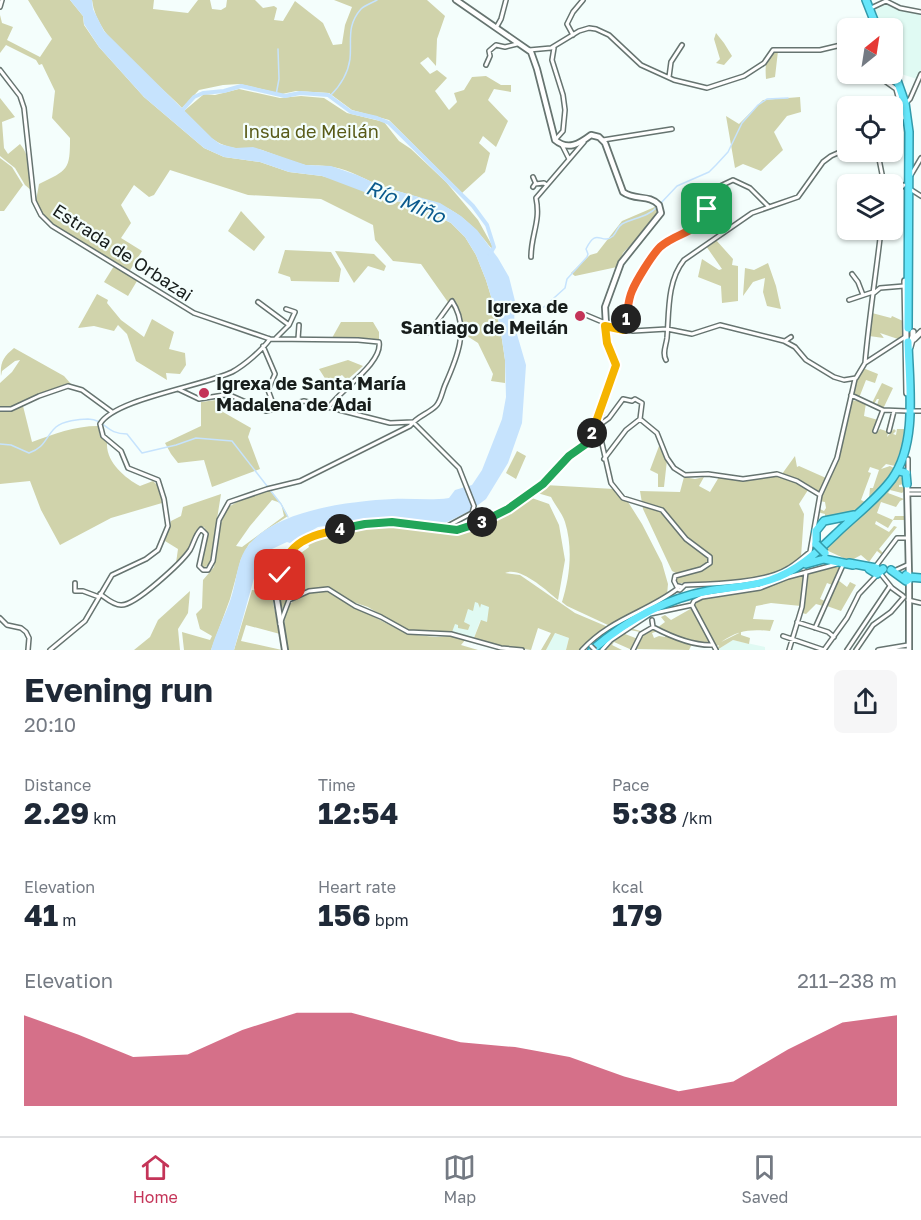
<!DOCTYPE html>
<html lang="en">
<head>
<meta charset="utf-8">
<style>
	body { margin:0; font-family:"Golos Text",sans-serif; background:#f6f6f7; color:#1f2937; height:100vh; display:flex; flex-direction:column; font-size:22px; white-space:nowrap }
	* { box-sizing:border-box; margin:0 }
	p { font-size:20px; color:#747a83 }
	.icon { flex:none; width:33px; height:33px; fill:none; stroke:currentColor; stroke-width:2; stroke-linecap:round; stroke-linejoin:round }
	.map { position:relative; height:650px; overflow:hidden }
	.side { display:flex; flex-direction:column; background:#fff; flex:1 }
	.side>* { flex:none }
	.needle { width:39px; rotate:30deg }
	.controls { position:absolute; left:837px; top:18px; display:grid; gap:12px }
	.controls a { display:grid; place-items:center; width:66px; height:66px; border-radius:9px; background:#fff; box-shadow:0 2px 4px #0004; font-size:30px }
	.pin { position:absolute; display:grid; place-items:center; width:51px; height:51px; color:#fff; margin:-26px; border-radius:12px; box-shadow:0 3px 9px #0006 }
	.km { position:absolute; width:30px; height:30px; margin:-15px; border-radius:50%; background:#222; color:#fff; font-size:16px; line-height:30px; text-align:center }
	.round { display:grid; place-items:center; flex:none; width:63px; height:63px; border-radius:9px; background:#f6f6f7 }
	.head { display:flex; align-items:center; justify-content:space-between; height:102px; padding:0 24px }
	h1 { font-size:33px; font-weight:700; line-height:45px }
	.stats { display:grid; grid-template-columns:repeat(3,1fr); gap:9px; height:102px; padding:6px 24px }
	.stats div { display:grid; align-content:center }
	.stats b { font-size:30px; font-weight:700 }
	.stats small { font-size:16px; font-weight:400 }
	.stats p { font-size:16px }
	.chart { height:168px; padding:12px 24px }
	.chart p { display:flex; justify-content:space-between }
	.chart svg { width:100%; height:108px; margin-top:6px; fill:#c43458; opacity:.7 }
	.tab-bar { display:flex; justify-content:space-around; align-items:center; height:84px; border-top:2px solid #e0e1e3; background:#fff; font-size:16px; color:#747a83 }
	.tab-bar a { display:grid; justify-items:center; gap:3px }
	.tab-bar .active { color:#c43458 }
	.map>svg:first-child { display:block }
	.built { fill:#e0faf3 }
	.green { fill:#d0d3ab; fill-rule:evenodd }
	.water { fill:#c6e3fd }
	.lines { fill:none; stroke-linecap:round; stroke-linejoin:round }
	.stream { stroke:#c6e3fd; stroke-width:1.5 }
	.river { stroke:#c6e3fd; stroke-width:4 }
	.minor-casing { stroke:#667470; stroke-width:6 }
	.tertiary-casing { stroke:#667470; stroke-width:8 }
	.secondary-casing { stroke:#667470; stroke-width:8 }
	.trunk-casing { stroke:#329bab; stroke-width:10 }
	.minor { stroke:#fff; stroke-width:3 }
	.tertiary { stroke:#fff; stroke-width:4.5 }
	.secondary { stroke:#fff; stroke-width:5 }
	.trunk { stroke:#66e6fa; stroke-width:7 }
	.minor-bridge-casing { stroke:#667470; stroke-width:6; stroke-linecap:butt }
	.trunk-bridge-casing { stroke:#329bab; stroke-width:10; stroke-linecap:butt }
	.minor-bridge { stroke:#fff; stroke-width:3 }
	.trunk-bridge { stroke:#66e6fa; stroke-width:7 }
	.split-1-casing { stroke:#fff; stroke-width:12 }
	.split-2-casing { stroke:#fff; stroke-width:12 }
	.split-3-casing { stroke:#fff; stroke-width:12 }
	.split-4-casing { stroke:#fff; stroke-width:12 }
	.split-5-casing { stroke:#fff; stroke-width:12 }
	.split-1 { stroke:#f0652b; stroke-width:8 }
	.split-2 { stroke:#f5b400; stroke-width:8 }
	.split-3 { stroke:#22a559; stroke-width:8 }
	.split-4 { stroke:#22a559; stroke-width:8 }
	.split-5 { stroke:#f5b400; stroke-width:8 }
	.poi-dot { fill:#c43458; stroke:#f4fefc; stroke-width:2 }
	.labels { text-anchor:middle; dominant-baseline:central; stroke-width:4.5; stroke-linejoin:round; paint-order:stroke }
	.park-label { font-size:18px; fill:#585a17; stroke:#f4fefc }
	.street-label { font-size:18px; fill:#171d1b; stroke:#f4fefc }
	.poi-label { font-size:18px; font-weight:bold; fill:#171d1b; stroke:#f4fefc; text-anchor:end }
	.water-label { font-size:20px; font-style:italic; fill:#0a5a8d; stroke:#f4fefc }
</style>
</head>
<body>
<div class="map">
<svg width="921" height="650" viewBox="0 0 921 650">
	<rect width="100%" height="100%" fill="#f4fefc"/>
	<path class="built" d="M886 0 899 9 921 15V72L917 79 898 73 893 58 892 28H882L873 6Z
		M464 595 492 605 487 622 480 621 474 638 451 632Z
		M554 633 569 638 566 650H546Z
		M733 640 765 647V650H717Z"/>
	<path class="green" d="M28 0H70L83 16 84 25 99 47 144 97 204 148 224 157 260 162 289 172 322 176 340 181 388 201 409 202 451 223 465 237 476 255 486 280 500 326 505 360V383L491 381 493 374 478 343 467 336 457 315 421 264 393 261 375 240 373 225 321 199 248 195 170 170 154 195 149 197 134 185 121 205 131 223 121 238 142 251 129 272 51 223 35 206 39 184C68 170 70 170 70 138L52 118 55 91 42 64 39 65 36 60 6 45 0 53V15L2 23 13 27 7 40 40 57 52 39Z
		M92 0H154L153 9 188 13 198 0H210L212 9 221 10 226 7 227 0H255L263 8 274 6 277 8 274 20 283 21 295 1 323 23 333 45 342 44 345 25 352 7 334 0H427L445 16 437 39 436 66 428 57 420 63 430 74 437 70 447 78 435 91 449 110 457 102 454 93 464 90 472 77 486 76 501 85H511V92L494 89 488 100 508 121 496 147 483 136 479 143 490 153 485 172 462 193 389 120 352 110 329 93 296 91 282 94 240 84 223 85 199 90 182 108C154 78 97 43 92 0Z
		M716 33 724 43 732 56 724 65 716 63 720 59 714 39Z
		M778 51 775 77 766 79C765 66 765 55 778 51Z
		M239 89 280 98 301 96 324 98 347 113 384 122 399 141 411 149 446 182 478 220 493 247 492 249C455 201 437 204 384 187 367 181 351 170 333 167 324 165 314 166 305 165 291 161 276 155 262 150 253 147 244 149 235 148 213 145 198 127 184 111L204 94 215 95Z
		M800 97 801 112 787 116 774 132 783 150 761 171 743 164 735 168 726 116 739 124 763 100Z
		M0 98 15 117 2 122 4 148 8 154 20 144C31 157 30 175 32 191L25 185 15 168 0 156Z
		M0 158 12 167 23 185 4 211H0Z
		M657 206 659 209 657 217 623 253 617 267 575 276 571 273 590 255 597 253 622 221Z
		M241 211 265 237 254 251 228 231Z
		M716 240 733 259 732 265 738 266V301L722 303 721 286 698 277 702 259 719 270 722 269 706 246Z
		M285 250 331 252 341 269 339 282 291 281 290 277 278 273Z
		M335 251 374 254 386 266 384 271 368 266 354 283Z
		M768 263 776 286 781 309 767 306 763 292 765 278 753 282 743 296 745 268 754 270Z
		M114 266 137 281 128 296 104 282Z
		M97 294 108 300 107 303 121 320 144 337 152 319 174 332 169 349 185 353 186 365 180 374 166 373 167 380 136 361 127 334 118 325 114 331 94 326 78 328Z
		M872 313 891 318 892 316 903 321V336L898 339 880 333 884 338 869 336 868 332Z
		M341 322H373L379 332V339L332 338Z
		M14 348 64 376 71 384 40 394 9 409H0V383L12 372 20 360 15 361 2 371 1 376C0 363 3 357 14 348Z
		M348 360 363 366 347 380 342 375 328 383 319 369Z
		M863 368 878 374 875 383 866 380 859 398 851 395 856 380Z
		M882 383 893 388 883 409 877 405 879 399H877L874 404 872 403Z
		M858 399 866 403 864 416 878 420 874 431 876 433 880 429 886 431 889 420 891 421 887 437 894 429 896 431 893 434 896 435 897 429H905L902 445 895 466 886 464 881 469 890 466 894 468 886 481 869 499 870 488H873L879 470 870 467 868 472 871 473 861 500 865 502 854 513 825 518V514L817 512 818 508 824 511 826 508 825 502 819 501 836 465 845 421H848L850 400 857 401Z
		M216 400 223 412 251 428 248 437 260 469 212 487 204 460 178 463 171 454 165 443 201 426V402Z
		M23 406 32 442C54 434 74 426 98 426L100 436 107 443C106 462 125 478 140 486L153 481 159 487 162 503 111 518 60 545 41 510 30 481 0 484V411H9Z
		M659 446 667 460 664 487H658V474L650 470Z
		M517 451 526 456 516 479 506 473Z
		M795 456 797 467 799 466 826 478 819 494 798 480 782 474Z
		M899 473H901L899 476 904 479V484L899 485V487H904L905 490 902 493 890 490 888 493 904 499 900 501 896 507 881 502 877 513 893 520 895 516H904V520H893L888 528 876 521 875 524 889 532 894 526 897 527 879 549 883 553 882 555 877 551 869 562 861 555 850 561 824 549Z
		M775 475 787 477 808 490 799 504 804 514 801 557C796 561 791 566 786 569 762 582 704 584 676 583V579L680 575 672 571 643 509 640 491 680 492 684 477 695 479 704 477 699 486 710 492 719 477 742 481Z
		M545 485 614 489 623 494 642 524 662 563 668 584 667 595 633 612 610 626 567 606 562 602C570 576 573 548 565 522 562 513 555 505 551 497L534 492Z
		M269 490 281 503 288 516 263 532 249 544 241 559 230 599 211 650H184L182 632 210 640 212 636 200 629 196 614 202 608 203 580 214 567 219 528 227 508 240 500ZM272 500 281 503 284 516 242 547 236 546 250 526Z
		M221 494 210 563 204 568 201 564C202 552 211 539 204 527H200L189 548 176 563 178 549 165 541 171 521 181 516 183 507Z
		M529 497 549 504 559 525 565 560 558 600C546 590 520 566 505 573L520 575 575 613 608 627 580 650H566L569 638 555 633 546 650H541L551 633 538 628 531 650 497 645 474 638 481 620 487 622 489 607 481 604 480 608 478 603 475 602 473 611 468 609 464 622 470 625 468 630 458 628V625L455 624 452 632 407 631 368 607 350 601 329 588 307 590 289 598 280 612C277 592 279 568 293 552L297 556 309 547 307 541 324 535 383 524 459 532 499 516Z
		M838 565 840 567 832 585 827 583 820 599 825 601 823 606 816 604 806 614 802 613 807 573Z
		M805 573 801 606 771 603 756 606 753 619 774 620 770 631C751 629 738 630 721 642L741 632V635L750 638 749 644 733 640 717 650 719 645 715 647 694 607 696 602 705 598 760 589Z
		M838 580 847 587 850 582 856 585 841 611 827 606Z
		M252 590 274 592 273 603 280 634 246 625 241 641 282 650H234Z
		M190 591 188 613 178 629 180 650H134L150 637 158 620Z
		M319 591 331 592 355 607 407 634 436 637 455 636 466 639 461 645 478 650H288C282 613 279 601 319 591Z
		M692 608 712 645 691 642 657 628 665 622 661 617 665 615 671 620Z
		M630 628 644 632 640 634V632L630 630 625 634 638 639 632 650 614 642 612 645 622 650H604Z
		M653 628 658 631 652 633 654 638 659 636 665 637 666 634 692 644 689 650 636 649 642 634Z"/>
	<path class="water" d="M70 0H92L93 9 104 31 212 138 220 144 236 148 253 147 306 165 331 166 357 175 383 187 440 203 461 216 477 230 498 258 509 277 515 301 514 324 526 365 522 423 508 463 486 499 470 511 443 524 372 519 318 527 290 543 287 542 272 549 256 571 234 650H211C216 632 225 616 231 598 236 583 237 563 245 550 270 510 351 501 393 499 412 498 430 501 449 498L455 490 472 485 482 470 502 419 506 397 505 360 500 326 486 280 476 255 465 237 451 223 409 202 388 201 322 176 289 172 260 162 224 157 204 148 144 97 99 47 84 24 83 16Z"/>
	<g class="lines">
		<path class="stream" d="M276 95 279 79 278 49
			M330 96C341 85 348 74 350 59 352 41 346 26 361 9 365 5 372 3 377 0
			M660 204 677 186 709 172 716 165 728 152 742 123 758 105 767 99 788 98
			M514 311 544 307 565 288 567 279 587 257 588 254 586 249C597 226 601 246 613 236 617 232 617 227 622 224 633 218 648 217 657 207
			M0 444 11 445 29 453C46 447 45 437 56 427 63 421 79 419 88 419 107 420 105 434 127 434L142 453 176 445 196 438 232 441 281 504 288 517"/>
		<path class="river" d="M180 113 194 97 203 93 224 91 241 86 285 96 300 93 328 95 351 112 377 118 389 123 473 206 487 225 494 247 490 254"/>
		<defs>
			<path id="minor" d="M0 7 2 0
				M871 8 886 1 900 8 921 12
				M496 28 501 19 506 0
				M573 35 567 24 573 12 583 0
				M554 48 552 60 563 95 565 110 563 131 555 140
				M529 50 551 48 579 31 589 28 596 29 609 35 641 65 674 80 707 88 744 76 764 63 773 50H820L841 45 848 51
				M486 65 490 56 489 51 496 45 505 47 517 44
				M0 70 20 96 24 108 34 201 41 215 52 226 194 313 270 339 358 340 379 342C383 363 340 390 329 407
				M875 74 896 89 903 116
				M669 77 671 62 682 45
				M907 102 910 99 921 74
				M892 132 903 117
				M603 140 672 129
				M562 145 569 159
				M882 152 879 159 884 184
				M911 175 921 158
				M533 177 536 184
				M884 180 902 186
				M533 187 535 184 544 183 547 185
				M910 189 921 196
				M892 197 904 185
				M531 257C531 234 541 222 536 198L584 142
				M852 274 858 282 863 295
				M874 293 880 288 904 286
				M849 300 873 292
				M258 302 289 325 276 338
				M286 309 295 312 289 325
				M586 315 605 323
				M607 326 633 331 667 329 692 334 720 325 784 341 795 347 806 360 834 377 844 380 856 378 865 363 905 337
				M624 330 633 289 660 247 699 225 705 215 714 189 733 180 750 188 768 206
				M298 339 299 325
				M785 341 791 337
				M263 346 275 374 268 390 275 409
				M666 360C662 353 666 346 667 338 669 312 667 281 684 260L752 213 798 197 823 162 831 156 840 152 879 159
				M865 363C869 318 876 274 881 230
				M178 389 199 399 224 395 232 396 266 411 304 401 390 423 413 422 459 468 474 506 472 513 444 528
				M851 395 883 410 907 411
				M0 409H11L39 396 68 386 82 390 112 412
				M911 411H921
				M598 426 611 483 623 498 662 510 686 539 710 557V563L701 569 675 576 674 581 677 587
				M598 426 609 418 623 399 632 401 635 399 642 403 640 419
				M875 431 883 410
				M889 431 894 411
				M604 459 626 430 640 419 657 433 667 458 674 468 685 475 708 474 743 479 777 474 797 481 820 495
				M908 473V459
				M908 490H921
				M908 494H921
				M876 566 897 538H908
				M896 570 907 565
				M880 573 892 588 903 596
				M75 583V591H83L99 597
				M682 587 678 586 677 589 680 590 685 585C711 584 764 583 787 569 795 565 802 558 810 552L820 495 837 458 855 379
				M100 594C106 598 113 605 121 605 135 606 182 562 190 550 194 543 195 535 201 529L206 534 199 566 203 570H208L213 561 219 520 229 502 267 489 300 481 410 426C417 416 428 414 436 406 441 401 442 392 445 385 457 358 470 328 452 301L429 333H427L421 328
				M908 600 921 603
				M692 605 716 650
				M0 618 7 625 21 628 26 632 29 638 28 650
				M652 620 653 627
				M797 622 828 632 834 637
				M280 624 289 600 309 591 328 589 355 606 381 617 408 632 451 634 501 648 522 650
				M815 628 843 565
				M783 636 824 650
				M50 650 85 621 112 575 146 559 158 550 168 526 164 499 158 480 128 468 121 451 103 436 100 424C114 399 203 386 232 372 245 365 262 350 270 339
				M582 650C610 619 647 612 677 589
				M602 650 611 640 650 614 692 605 694 601 702 597 760 588 788 577 837 564
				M633 650 641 634 653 627C670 636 692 646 713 645
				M789 650 802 607 806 572
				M824 650 847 618 859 594 877 575
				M847 650 890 586
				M856 650 873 625 891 612 904 597
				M878 650 908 645
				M887 650H909"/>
			<path id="tertiary" d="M907 484 909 576
				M909 580V650
				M285 650 276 594 284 560 301 541 312 536 333 531 379 522 407 523 457 530 470 527 508 509 543 484 569 456 586 444 597 425 616 365 607 343 605 307 621 263 661 213 659 205C649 194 635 201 623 192L605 143 599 137 591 135C579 144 568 151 555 140L537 69 531 52 456 0"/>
			<path id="secondary" d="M905 281 907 393
				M914 339 921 332
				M910 347 913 336V332"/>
			<path id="trunk" d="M866 0 877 28
				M892 66 905 103 909 132 908 328
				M899 471 906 473 907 484
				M816 544V531L824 521 854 515
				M849 563 876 568
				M806 564 824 559 853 565
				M869 569 877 574 883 569
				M891 570 906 581 909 579V577L906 575 904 578
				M909 577 921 578
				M592 650C626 621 663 599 708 591 729 587 750 587 770 580 799 571 819 550 840 530 857 514 878 498 892 479 918 443 909 384 908 342"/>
		</defs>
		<use href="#minor" class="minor-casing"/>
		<use href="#tertiary" class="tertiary-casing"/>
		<use href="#secondary" class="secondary-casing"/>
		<use href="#trunk" class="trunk-casing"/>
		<use href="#minor" class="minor"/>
		<use href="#tertiary" class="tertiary"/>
		<use href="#secondary" class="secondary"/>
		<use href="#trunk" class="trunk"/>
		<defs>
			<path id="minor-bridge" d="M591 646 595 650"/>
			<path id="trunk-bridge" d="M816 544 825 553"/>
		</defs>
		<use href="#minor-bridge" class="minor-bridge-casing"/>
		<use href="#trunk-bridge" class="trunk-bridge-casing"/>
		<use href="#minor-bridge" class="minor-bridge"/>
		<use href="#trunk-bridge" class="trunk-bridge"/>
	</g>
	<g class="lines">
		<defs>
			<path id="split-1" d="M626 319C628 310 628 300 632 291 636 281 652 255 660 247 678 231 698 235 707 209"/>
			<path id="split-2" d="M592 433 616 365 607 343 605 326 624 330 626 319"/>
			<path id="split-3" d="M482 522 508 509 543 484 569 456 586 444 592 433"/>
			<path id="split-4" d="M340 529 365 524 392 522 457 530 482 522"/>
			<path id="split-5" d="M280 575C288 541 310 536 340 529"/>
		</defs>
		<use href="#split-1" class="split-1-casing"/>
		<use href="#split-2" class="split-2-casing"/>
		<use href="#split-3" class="split-3-casing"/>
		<use href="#split-4" class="split-4-casing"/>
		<use href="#split-5" class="split-5-casing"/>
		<use href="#split-1" class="split-1"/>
		<use href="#split-2" class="split-2"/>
		<use href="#split-3" class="split-3"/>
		<use href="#split-4" class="split-4"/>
		<use href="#split-5" class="split-5"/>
	</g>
	<g class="poi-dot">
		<circle cx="580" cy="316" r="6"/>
		<circle cx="204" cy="393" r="6"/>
	</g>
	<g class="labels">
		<g class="park-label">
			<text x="311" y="131">Insua de Meilán</text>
		</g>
		<g class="street-label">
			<text transform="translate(123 252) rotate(33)">Estrada de Orbazai</text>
		</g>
		<g class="poi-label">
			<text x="568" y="306">Igrexa de<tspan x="568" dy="21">Santiago de Meilán</tspan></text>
			<text x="216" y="383" text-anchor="start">Igrexa de Santa María<tspan x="216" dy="21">Madalena de Adai</tspan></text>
		</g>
		<g class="water-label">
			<text transform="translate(406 201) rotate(22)">Río Miño</text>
		</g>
	</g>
</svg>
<div class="controls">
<a><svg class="needle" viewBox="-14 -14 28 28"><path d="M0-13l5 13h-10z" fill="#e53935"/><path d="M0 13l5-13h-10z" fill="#747a83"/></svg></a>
<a><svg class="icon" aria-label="locate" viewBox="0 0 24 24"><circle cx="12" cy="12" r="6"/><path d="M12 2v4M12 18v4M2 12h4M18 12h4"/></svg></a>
<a><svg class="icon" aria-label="layers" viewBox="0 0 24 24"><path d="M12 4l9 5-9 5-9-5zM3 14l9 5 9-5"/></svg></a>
</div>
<div class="pin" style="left:707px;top:209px;background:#1e9e55"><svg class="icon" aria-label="arrive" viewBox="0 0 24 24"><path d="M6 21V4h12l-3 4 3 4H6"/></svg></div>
<div class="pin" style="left:280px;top:575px;background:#d93025"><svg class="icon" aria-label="check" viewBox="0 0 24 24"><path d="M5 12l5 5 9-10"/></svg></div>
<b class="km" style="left:626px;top:319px">1</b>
<b class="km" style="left:592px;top:433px">2</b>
<b class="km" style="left:482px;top:522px">3</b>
<b class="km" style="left:340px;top:529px">4</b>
</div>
<section class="side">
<div class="head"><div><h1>Evening run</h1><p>20:10</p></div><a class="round"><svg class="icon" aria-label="share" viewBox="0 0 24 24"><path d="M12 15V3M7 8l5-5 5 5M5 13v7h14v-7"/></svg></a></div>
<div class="stats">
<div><p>Distance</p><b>2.29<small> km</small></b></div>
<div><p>Time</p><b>12:54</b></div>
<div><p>Pace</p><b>5:38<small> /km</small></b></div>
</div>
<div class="stats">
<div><p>Elevation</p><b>41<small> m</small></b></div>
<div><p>Heart rate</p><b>156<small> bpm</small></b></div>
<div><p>kcal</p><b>179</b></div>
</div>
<div class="chart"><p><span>Elevation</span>211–238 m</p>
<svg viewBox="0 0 160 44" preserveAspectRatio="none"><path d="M0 44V7L10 15L20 24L30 23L40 13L50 6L60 6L70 12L80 18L90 20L100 24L110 32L120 38L130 34L140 21L150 10L160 7V44z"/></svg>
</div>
</section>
<nav class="tab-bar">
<a class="active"><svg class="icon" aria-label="home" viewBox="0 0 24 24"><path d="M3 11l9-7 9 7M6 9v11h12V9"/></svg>Home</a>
<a><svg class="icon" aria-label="map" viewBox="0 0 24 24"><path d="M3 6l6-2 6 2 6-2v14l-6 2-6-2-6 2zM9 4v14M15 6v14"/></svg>Map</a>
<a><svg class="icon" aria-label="saved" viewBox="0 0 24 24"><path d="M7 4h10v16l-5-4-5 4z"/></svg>Saved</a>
</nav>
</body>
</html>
